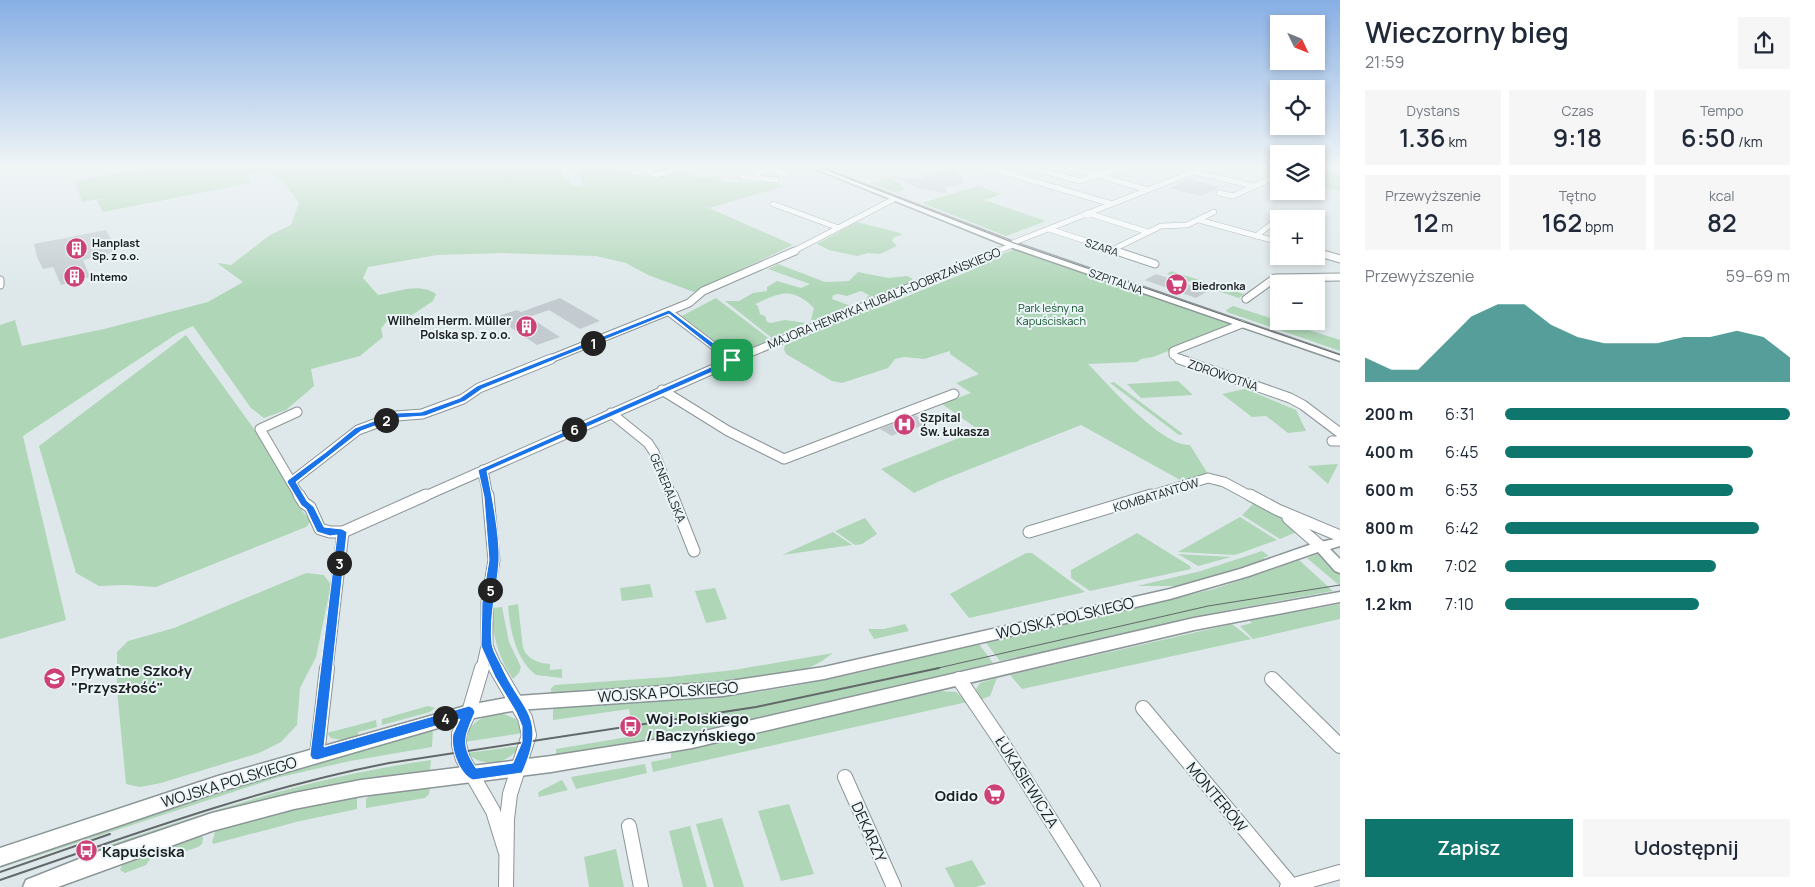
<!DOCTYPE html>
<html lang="pl">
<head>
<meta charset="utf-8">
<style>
	body { margin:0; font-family:Manrope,sans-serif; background:#f6f6f7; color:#1f2937; height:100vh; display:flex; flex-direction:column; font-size:19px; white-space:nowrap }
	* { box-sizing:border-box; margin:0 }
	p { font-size:16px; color:#747a83 }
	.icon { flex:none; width:28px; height:28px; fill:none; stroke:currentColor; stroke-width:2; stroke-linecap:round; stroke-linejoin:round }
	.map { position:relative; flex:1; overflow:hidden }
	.sheet { display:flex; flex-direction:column; background:#fff; width:475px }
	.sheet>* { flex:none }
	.needle { width:32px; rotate:133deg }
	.tools { position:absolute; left:1270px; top:15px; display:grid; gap:10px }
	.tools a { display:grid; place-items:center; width:55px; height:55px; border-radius:0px; background:#fff; box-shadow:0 2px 8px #0003; font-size:25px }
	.pin { position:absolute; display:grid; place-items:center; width:42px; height:42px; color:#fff; margin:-21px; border-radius:10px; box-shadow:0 2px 8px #0006 }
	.km { position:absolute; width:25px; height:25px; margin:-12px; border-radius:50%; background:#222; color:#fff; font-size:14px; line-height:25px; text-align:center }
	.round { display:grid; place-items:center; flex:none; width:52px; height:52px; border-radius:0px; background:#f6f6f7 }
	.summary { display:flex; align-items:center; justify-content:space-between; height:85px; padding:0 25px }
	h1 { font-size:28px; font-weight:600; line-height:38px }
	.stats { display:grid; grid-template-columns:repeat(3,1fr); gap:8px; height:85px; padding:5px 25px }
	.stats div { display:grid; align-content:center; border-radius:0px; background:#f6f6f7; text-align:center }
	.stats b { font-size:25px; font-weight:600 }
	.stats small { font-size:14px; font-weight:400 }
	.stats p { font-size:14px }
	.chart { height:140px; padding:10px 25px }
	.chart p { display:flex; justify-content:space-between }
	.chart svg { width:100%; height:90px; margin-top:5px; fill:#0f766e; opacity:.7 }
	.cta { display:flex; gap:10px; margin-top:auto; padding:10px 25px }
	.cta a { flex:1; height:58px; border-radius:0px; background:#0f766e; color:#fff; font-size:20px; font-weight:600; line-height:58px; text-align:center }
	.cta a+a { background:#f6f6f7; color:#1f2937 }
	ul { padding:0 25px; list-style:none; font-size:16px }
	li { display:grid; grid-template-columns:80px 60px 1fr; align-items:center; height:38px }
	li i { height:12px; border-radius:6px; background:#0f766e }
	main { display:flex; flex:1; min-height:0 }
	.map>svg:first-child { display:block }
	.green { fill:#afd6b7 }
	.building { fill:#c3cbd0 }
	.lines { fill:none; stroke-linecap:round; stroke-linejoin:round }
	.minor-far4-casing { stroke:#8c9597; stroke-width:6 }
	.minor-far3-casing { stroke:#8c9597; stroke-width:9 }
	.minor-far2-casing { stroke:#8c9597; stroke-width:11 }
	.minor-far1-casing { stroke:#8c9597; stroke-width:13 }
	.minor-casing { stroke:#8c9597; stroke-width:16 }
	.tertiary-casing { stroke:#8c9597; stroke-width:3 }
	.minor-far4 { stroke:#fff; stroke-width:5 }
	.minor-far3 { stroke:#fff; stroke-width:7 }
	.minor-far2 { stroke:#fff; stroke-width:9 }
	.minor-far1 { stroke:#fff; stroke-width:11 }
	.minor { stroke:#fff; stroke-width:14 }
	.tertiary { fill:#fff; fill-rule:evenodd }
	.tram-far1 { stroke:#63696a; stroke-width:1 }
	.tram { stroke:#63696a; stroke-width:2 }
	.route { fill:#1a73e8; stroke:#fff; fill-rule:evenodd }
	.labels { text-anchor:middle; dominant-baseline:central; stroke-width:4; stroke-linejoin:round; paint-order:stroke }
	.far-poi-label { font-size:11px; font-weight:bold; fill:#1a1e1e; stroke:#ebf5f7; text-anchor:start }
	.far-street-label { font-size:11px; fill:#1a1e1e; stroke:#ebf5f7 }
	.far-park-label { font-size:11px; fill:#12522a; stroke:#ebf5f7 }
	.street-label { font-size:12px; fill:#1a1e1e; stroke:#ebf5f7 }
	.poi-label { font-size:12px; font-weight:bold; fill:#1a1e1e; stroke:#ebf5f7; text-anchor:end }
	.near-street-label { font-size:15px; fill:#1a1e1e; stroke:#ebf5f7 }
	.near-poi-label { font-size:15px; font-weight:bold; fill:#1a1e1e; stroke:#ebf5f7; text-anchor:start }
</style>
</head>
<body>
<main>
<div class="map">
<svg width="1340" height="887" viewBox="0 0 1340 887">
	<rect width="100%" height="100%" fill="#dee8ea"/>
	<path class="green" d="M153 167H563L562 176 568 179 573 186H582L580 175 583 167C589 167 596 166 602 167 622 170 658 183 676 172L709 179 711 175 720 178 724 182 776 183 785 186 709 208 793 245 694 292 648 275 626 263 596 256 504 253 437 255 368 267 363 278 378 295C397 292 418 282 436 294L433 301 412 315 386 322 381 329 383 337 360 356 311 369 314 386 286 410 264 418 251 408 193 326 178 333 23 436 66 620 0 639V325L15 320 22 346 104 329 208 302 243 282 217 263 231 265 270 235 291 225 299 203 288 188 269 171 245 175 252 183H251L103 212 97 201 105 198 82 202 75 181Z
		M1316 169 1340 175V191L1316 185Z
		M894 176 898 178 890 179 898 181 902 184 900 185 905 189 903 191 894 192 870 183Z
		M977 186 1002 194 984 200 1046 221 1006 236 922 203Z
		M857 222 900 233 902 235 894 237 892 241 897 246 880 254 868 253 857 256 829 250 817 244Z
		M1015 249 1235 325 1153 357 1141 359 1137 362 1088 364C1109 385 1161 446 1190 445L1208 474 1182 481 1081 425 940 481 914 493 881 469 979 430 942 404 971 393 956 383 979 374 950 354V351L924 359 904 357 895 359 888 368 842 383 832 381 786 354 784 349 785 345 830 326 827 324 867 308 876 309 967 272 976 268 980 263Z
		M778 264 825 282 849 281 858 272 888 278 907 276 913 279 908 284 867 300 866 299 869 295 861 291 847 296 838 294 833 295 832 299 851 306 817 320H811L814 308C791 286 780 293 755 304L758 306 760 314 765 316 767 322 771 323 785 320 806 323 772 338 725 301H739L753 293 767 291V287L777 281 801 288 810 284 768 269Z
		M1171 271 1244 294 1239 298 1167 274Z
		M716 298 771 340 739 353H730L682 316Z
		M1233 306 1340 340V351L1227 312 1226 310Z
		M186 335 259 436 303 512 311 521 306 527 156 587 126 585 99 586 76 573 39 446Z
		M1178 381 1193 395 1141 398 1127 384Z
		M1114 382 1183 434 1179 435 1110 383Z
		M1245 389 1296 410 1306 431 1288 433 1266 416 1252 417 1222 394Z
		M1338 464 1328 484 1308 466Z
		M1255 502 1285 519 1299 531 1280 539 1242 515Z
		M1240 517 1277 540 1235 555 1178 552Z
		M865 518 877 534 862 544 855 545 835 531Z
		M833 532 852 545 782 555Z
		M1137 533 1190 566 1191 569 1090 591 1071 578V570Z
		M1262 551 1269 556 1263 558 1266 560 1182 586H1137L1201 571Z
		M1026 553H1032L1085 592 969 618 950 594Z
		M1320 553 1340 573V586L1307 558Z
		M1178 554 1231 557 1198 566Z
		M1299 560 1333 591 1219 612 1000 661 986 643 1214 589Z
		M306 573 324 575 331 585 316 657 300 688 297 725 281 742 259 753 161 783 140 787 126 784 117 690V652L128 641 174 628Z
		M650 584 653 597 622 601 620 588Z
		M715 588 727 619 706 623 695 591Z
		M518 604 523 648C527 659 538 663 550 664V670L562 669V678L536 675C516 660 510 630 508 606Z
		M1340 604V619L1253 639 1240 626 1252 623 1249 620Z
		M502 607 509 642 521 667 519 673 513 679C498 657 492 634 492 608Z
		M905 624 909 631 874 639 868 629H884Z
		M1232 624 1251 639 1022 689 1010 675Z
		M979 644 993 663 737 723 670 737 556 756V749L634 736 629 709 553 720V707C623 703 695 701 764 691 837 680 908 660 979 644Z
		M833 653 822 661 805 670 749 679 659 688 551 694V688L555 685 669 677 734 670Z
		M997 678 990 696 980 700 976 689 980 683Z
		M939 691 956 692 967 702 653 772 651 762 671 758V753Z
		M428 706 435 708 430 712 382 725V719Z
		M501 713 516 719 523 733 464 742C469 722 482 716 501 713Z
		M376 720 377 727 358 732V736L342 740 331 738 327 733Z
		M433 728 432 747 350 761 276 778 0 868V864L288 771Z
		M520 746C509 764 483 769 467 753Z
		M431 760 430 771C383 777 337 783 291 793 225 808 161 830 98 852V849C208 811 316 776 431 760Z
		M645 764 647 773 576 789 571 777Z
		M562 780 568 790 539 797 538 793 540 791Z
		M430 788 429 794 425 798 366 808V799L370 795Z
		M357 796V809L296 822 213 844 212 842 216 829 275 813Z
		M789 804 814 874 781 881 758 811Z
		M722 818 744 887H714L696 824Z
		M690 826 707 887H683L669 831Z
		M201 835 203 838 202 844 198 847 163 859C156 843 190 838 201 835Z
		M616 849 624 887H589L584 857Z
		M148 852 151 858 146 865 125 873 120 870 123 863Z
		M972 860 986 884 975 887H955L945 868Z"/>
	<path class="building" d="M949 169 963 178 962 183 959 185 945 187 946 193 918 188 897 178 922 179 927 175Z
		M1189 179 1220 187 1201 196 1170 188Z
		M106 230 118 252 83 260 90 277 61 285 53 267 43 269 37 257 34 244Z
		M1156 274 1208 291 1196 298 1145 280Z
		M560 298 600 321 580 329 549 310 529 317 560 337 537 345 495 317 517 310 521 312Z
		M915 415 927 423 901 435 898 433 892 436 880 429Z"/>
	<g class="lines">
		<defs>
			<path id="minor-far4" d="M637 167 656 175 683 167
				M986 167 1112 204
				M1035 167 1033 168 1079 181 1124 167
				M1069 167 1148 190
				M770 168 787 175
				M1194 172 1254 186
				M742 177 754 178
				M776 180 754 178 760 172 777 167
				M1219 193 1233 196 1279 175
				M773 204 839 228
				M1087 213 1148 232
				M1199 220 1279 242
				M1049 229 1120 252
				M1256 236 1278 219
				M1010 244 1206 167
				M1112 250 1161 226 1187 225 1214 212
				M792 252 894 199
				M995 252 1013 245"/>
			<path id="minor-far3" d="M1116 251 1155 264
				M1316 252 1340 259
				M0 280V285
				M1246 299 1275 278 1340 277
				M669 312 732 360
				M548 360 689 303 703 291 795 251
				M733 360 998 251
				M1181 360 1173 355V351L1242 324"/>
			<path id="minor-far2" d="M1179 359 1290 398 1303 405 1340 433
				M662 390 728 431 784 459 954 394
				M297 412 260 429 300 497
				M611 413 648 443 654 452 672 497
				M1332 441H1340
				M483 470 488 497
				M291 482 358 430 396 416 422 414 463 399 479 388 551 359
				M423 497 736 359
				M1146 497 1208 478 1224 482 1252 497"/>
			<path id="minor-far1" d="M299 495 304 503 310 507 320 529 330 532H343L327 669
				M672 495 694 551
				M1250 495 1278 510 1340 536
				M1288 518 1320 546
				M343 532 426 495
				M1029 532 1151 495
				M487 646 497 669
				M482 669 487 646V602L494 560 488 495"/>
			<path id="minor" d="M482 668 469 712 459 734V745L463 759 493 811 506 853
				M496 668 525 718 529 735 510 794 507 819 506 887
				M959 679 1001 741 1093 887
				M1272 679 1340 746
				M1143 708 1293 887
				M317 755 327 668
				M845 777 894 887
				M629 826 641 887
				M1287 887 1340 872"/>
			<path id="tertiary" d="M811 167H819L1013 242 1340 355V361L1007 246Z
				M1340 538V546L1330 549 1340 559V573L1335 571 1318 552 1249 576 1170 599 824 679 723 696 517 710 469 719 218 792 0 866V848L218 776 469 705 517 696 723 682 824 667 1170 589 1240 569 1315 543Z
				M1340 592V602L1194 630 692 748 551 772 361 796 294 809 212 831 58 887H23L26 880 94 853 212 813 294 793 361 780 551 756 692 734 1194 618Z"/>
		</defs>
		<use href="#minor-far4" class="minor-far4-casing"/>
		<use href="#minor-far3" class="minor-far3-casing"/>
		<use href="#minor-far2" class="minor-far2-casing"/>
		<use href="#minor-far1" class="minor-far1-casing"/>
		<use href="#minor" class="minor-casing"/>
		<use href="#tertiary" class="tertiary-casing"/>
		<use href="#minor-far4" class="minor-far4"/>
		<use href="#minor-far3" class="minor-far3"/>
		<use href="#minor-far2" class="minor-far2"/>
		<use href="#minor-far1" class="minor-far1"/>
		<use href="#minor" class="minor"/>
		<use href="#tertiary" class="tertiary"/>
		<path class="tram-far1" d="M819 167 1014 243 1340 355
			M934 669 1208 606 1340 585"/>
		<path class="tram" d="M0 872 110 834
			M0 880C129 836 255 789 389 763L756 707 939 668"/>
	</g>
	<linearGradient id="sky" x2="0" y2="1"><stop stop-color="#87afe5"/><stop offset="0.57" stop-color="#f0f5f6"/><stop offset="1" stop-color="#f0f5f6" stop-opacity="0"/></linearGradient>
	<rect width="1340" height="291" fill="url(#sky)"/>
	<path class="route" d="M669 310 735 359V362L487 471C492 496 500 536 499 561 497 589 489 616 492 644 493 651 498 659 501 665 522 713 548 715 522 773L473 780C459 774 450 748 453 734 455 729 458 724 460 719L317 760 312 759 310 755 337 535 330 536 317 532 306 509 301 505 287 482 288 480 326 452 355 428 396 413 421 412 460 398 477 386ZM669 314 727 360 478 470 484 497 489 560 482 602 481 646 495 677 516 712 522 726V742L513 763 476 768C460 744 465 736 475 712L473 708 469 706 324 747 347 532 342 529 324 527 314 507 307 501 296 482 361 431 397 418 425 416 465 401 482 389Z"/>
	<defs>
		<symbol id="building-disc" viewBox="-11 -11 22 22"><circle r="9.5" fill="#cd4176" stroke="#ebf5f7"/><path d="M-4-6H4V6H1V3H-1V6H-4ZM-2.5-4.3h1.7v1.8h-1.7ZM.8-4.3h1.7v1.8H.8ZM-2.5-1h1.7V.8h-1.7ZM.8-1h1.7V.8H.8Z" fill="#fff"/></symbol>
		<symbol id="supermarket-disc" viewBox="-11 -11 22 22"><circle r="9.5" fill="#cd4176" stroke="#ebf5f7"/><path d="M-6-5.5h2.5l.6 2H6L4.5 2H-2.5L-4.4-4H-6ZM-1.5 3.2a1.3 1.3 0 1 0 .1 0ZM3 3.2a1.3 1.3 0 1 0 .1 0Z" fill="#fff"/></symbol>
		<symbol id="hospital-disc" viewBox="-11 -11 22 22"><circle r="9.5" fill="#cd4176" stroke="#ebf5f7"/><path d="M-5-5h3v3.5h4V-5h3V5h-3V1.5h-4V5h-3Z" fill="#fff"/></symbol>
		<symbol id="school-disc" viewBox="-11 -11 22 22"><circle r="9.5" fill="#cd4176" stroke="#ebf5f7"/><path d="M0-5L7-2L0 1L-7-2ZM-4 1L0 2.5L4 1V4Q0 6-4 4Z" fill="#fff"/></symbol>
		<symbol id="bus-disc" viewBox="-11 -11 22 22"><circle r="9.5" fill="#cd4176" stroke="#ebf5f7"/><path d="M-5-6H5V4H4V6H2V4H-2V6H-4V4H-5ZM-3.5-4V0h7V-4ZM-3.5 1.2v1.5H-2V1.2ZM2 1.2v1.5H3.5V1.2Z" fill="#fff"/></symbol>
	</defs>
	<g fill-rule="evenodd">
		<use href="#building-disc" x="64" y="236" width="25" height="25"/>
		<use href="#building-disc" x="62" y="264" width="25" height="25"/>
		<use href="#supermarket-disc" x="1164" y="272" width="25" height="25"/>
		<use href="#building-disc" x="514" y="314" width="25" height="25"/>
		<use href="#hospital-disc" x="892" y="412" width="25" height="25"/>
		<use href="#school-disc" x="42" y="666" width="25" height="25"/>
		<use href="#bus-disc" x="618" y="714" width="25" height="25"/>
		<use href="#supermarket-disc" x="982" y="782" width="25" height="25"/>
		<use href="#bus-disc" x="74" y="838" width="25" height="25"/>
	</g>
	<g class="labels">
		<g class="far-poi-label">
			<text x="92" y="242">Hanplast<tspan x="92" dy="13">Sp. z o.o.</tspan></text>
			<text x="90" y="276">Intemo</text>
			<text x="1192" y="285">Biedronka</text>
		</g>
		<g class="far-street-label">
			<text transform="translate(1102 247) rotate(18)">SZARA</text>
			<text transform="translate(1116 281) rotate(19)">SZPITALNA</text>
		</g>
		<g class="far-park-label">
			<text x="1051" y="307">Park leśny na<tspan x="1051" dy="13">Kapuściskach</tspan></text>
		</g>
		<g class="street-label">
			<text transform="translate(884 298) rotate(-22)">MAJORA HENRYKA HUBALA-DOBRZAŃSKIEGO</text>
			<text transform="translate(1223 375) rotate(19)">ZDROWOTNA</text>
			<text transform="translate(668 488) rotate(67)">GENERALSKA</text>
			<text transform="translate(1156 495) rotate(-17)">KOMBATANTÓW</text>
		</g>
		<g class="poi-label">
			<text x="511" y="320">Wilhelm Herm. Müller<tspan x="511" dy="14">Polska sp. z o.o.</tspan></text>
			<text x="920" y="417" text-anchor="start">Szpital<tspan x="920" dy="14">Św. Łukasza</tspan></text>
		</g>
		<g class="near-street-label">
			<text transform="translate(1065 618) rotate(-13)">WOJSKA POLSKIEGO</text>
			<text transform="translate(668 692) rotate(-4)">WOJSKA POLSKIEGO</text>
			<text transform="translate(229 782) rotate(-17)">WOJSKA POLSKIEGO</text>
			<text transform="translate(1027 782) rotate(58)">ŁUKASIEWICZA</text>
			<text transform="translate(1217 797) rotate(50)">MONTERÓW</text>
			<text transform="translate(869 832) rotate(66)">DEKARZY</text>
		</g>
		<g class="near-poi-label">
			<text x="71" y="670">Prywatne Szkoły<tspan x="71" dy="17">"Przyszłość"</tspan></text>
			<text x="646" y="718">Woj.Polskiego<tspan x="646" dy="17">/ Baczyńskiego</tspan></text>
			<text x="978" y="795" text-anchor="end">Odido</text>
			<text x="102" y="851">Kapuściska</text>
		</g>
	</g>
</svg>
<div class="tools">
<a><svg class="needle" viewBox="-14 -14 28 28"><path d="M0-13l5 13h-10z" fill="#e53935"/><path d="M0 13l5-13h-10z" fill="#747a83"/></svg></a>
<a><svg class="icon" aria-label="locate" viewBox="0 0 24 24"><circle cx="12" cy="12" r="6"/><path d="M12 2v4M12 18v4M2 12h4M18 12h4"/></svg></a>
<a><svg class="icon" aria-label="layers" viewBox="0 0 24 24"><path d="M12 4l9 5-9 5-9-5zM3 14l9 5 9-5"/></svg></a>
<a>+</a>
<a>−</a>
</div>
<div class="pin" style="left:732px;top:360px;background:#1e9e55"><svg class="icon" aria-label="arrive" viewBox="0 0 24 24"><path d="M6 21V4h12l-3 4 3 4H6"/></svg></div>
<b class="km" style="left:593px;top:343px">1</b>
<b class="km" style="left:386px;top:420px">2</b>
<b class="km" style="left:339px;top:563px">3</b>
<b class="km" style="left:445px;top:718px">4</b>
<b class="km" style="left:490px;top:590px">5</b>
<b class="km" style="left:574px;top:429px">6</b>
</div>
<section class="sheet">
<div class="summary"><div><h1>Wieczorny bieg</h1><p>21:59</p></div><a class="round"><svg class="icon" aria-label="share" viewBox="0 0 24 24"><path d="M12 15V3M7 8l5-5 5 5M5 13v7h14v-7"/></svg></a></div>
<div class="stats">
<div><p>Dystans</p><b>1.36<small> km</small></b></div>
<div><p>Czas</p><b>9:18</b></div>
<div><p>Tempo</p><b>6:50<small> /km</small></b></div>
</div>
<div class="stats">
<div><p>Przewyższenie</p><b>12<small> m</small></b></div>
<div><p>Tętno</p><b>162<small> bpm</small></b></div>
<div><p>kcal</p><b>82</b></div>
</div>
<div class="chart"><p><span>Przewyższenie</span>59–69 m</p>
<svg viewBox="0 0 160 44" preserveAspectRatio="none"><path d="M0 44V32L10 38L20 38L30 25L40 12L50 6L60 6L70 16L80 22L90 25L100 25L110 25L120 22L130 22L140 19L150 22L160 32V44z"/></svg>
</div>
<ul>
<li><b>200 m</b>6:31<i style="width:100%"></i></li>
<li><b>400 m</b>6:45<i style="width:87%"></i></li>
<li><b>600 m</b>6:53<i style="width:80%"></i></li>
<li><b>800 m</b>6:42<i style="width:89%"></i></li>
<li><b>1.0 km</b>7:02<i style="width:74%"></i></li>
<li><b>1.2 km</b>7:10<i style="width:68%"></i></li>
</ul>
<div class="cta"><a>Zapisz</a><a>Udostępnij</a></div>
</section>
</main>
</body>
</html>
